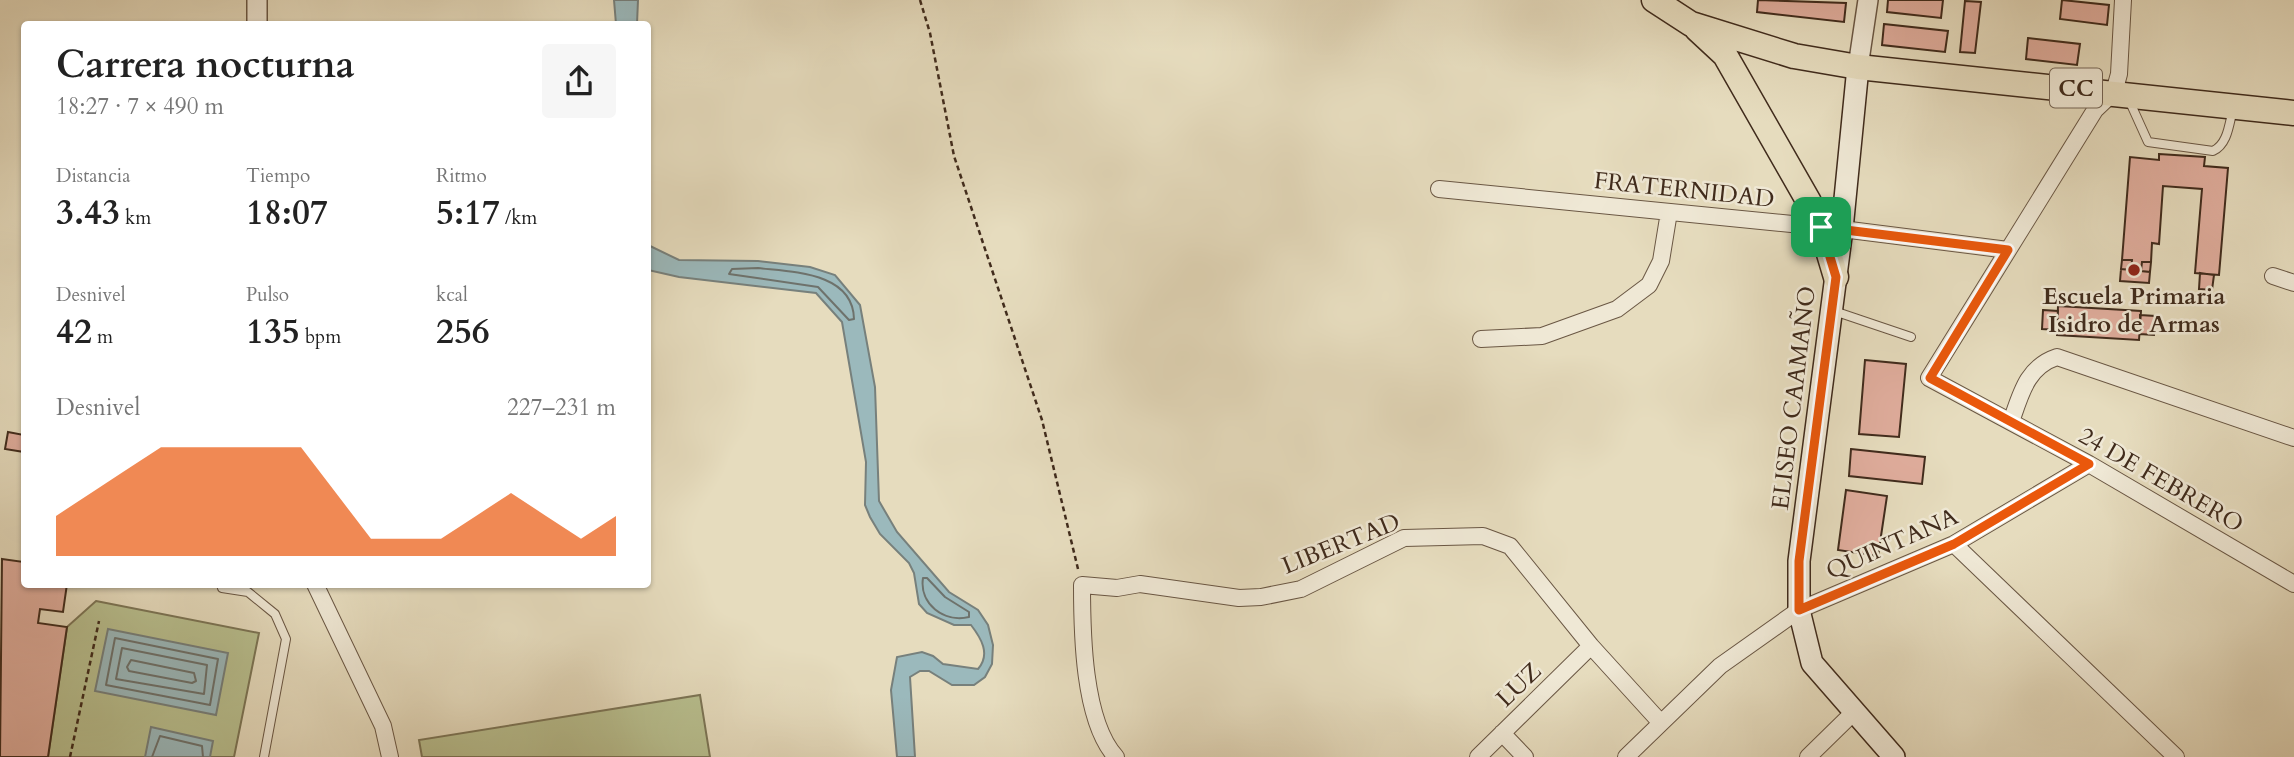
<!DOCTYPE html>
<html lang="es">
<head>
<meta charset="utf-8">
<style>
	body { margin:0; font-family:Cardo,serif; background:#f6f6f6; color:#222; height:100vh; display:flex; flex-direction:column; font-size:26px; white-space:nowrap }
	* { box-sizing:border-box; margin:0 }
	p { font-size:23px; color:#767676 }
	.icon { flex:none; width:38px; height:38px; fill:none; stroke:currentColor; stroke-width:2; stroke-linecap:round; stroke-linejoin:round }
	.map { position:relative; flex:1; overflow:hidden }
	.sheet { position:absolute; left:21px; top:21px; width:630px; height:567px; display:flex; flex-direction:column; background:#fff; border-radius:7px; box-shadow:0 2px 5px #0004 }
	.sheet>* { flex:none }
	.pin { position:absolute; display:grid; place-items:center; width:60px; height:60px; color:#fff; margin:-30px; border-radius:14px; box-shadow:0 4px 10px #0006 }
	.round { display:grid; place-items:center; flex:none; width:74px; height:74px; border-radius:7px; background:#f6f6f6 }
	.headline { display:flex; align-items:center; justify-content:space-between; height:119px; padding:0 35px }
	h1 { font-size:38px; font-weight:600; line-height:52px }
	.stats { display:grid; grid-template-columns:repeat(3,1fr); gap:10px; height:119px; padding:7px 35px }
	.stats div { display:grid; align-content:center }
	.stats b { font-size:35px; font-weight:600 }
	.stats small { font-size:19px; font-weight:400 }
	.stats p { font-size:19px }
	.chart { height:196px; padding:14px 35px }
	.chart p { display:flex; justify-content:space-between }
	.chart svg { width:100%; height:126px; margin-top:7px; fill:#ea580c; opacity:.7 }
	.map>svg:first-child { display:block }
	.green { fill:#b8bf8f; stroke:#7c7556; stroke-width:2 }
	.water { fill:#9bb9bc; stroke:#77807c; stroke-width:2 }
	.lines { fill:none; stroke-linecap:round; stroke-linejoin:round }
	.shore { stroke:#6e726c; stroke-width:2 }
	.building { fill:#e0ad9d; stroke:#402b1c; stroke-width:2 }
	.service-casing { stroke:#6a5744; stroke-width:10 }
	.minor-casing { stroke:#6a5744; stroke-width:18 }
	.tertiary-casing { stroke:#6a5744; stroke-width:22 }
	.secondary-casing { stroke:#402b1c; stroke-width:24 }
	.primary-casing { stroke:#402b1c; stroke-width:27 }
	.path { stroke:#402b1c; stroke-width:2.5; stroke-dasharray:5 3.5; stroke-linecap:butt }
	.service { stroke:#efe8d5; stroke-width:8 }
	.minor { stroke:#efe8d5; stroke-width:16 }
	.tertiary { stroke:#efe8d5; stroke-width:19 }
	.secondary { stroke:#efe8d5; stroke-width:21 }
	.primary { stroke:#e6dcbe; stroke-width:24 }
	.route-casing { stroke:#fff; stroke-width:14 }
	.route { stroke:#ea580c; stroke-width:9 }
	.poi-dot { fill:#8f2418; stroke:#efe8d5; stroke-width:2.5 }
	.labels { text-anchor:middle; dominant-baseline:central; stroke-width:5; stroke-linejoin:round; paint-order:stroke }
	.shield { fill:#efe8d5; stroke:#746454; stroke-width:2 }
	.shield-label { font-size:23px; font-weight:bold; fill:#402b1c }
	.street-label { font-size:24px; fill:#402b1c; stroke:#efe8d5 }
	.poi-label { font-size:24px; font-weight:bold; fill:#402b1c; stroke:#efe8d5 }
</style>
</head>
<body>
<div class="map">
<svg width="2294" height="757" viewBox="0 0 2294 757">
	<rect width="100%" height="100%" fill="#e6dcbe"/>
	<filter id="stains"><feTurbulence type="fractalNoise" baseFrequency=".00286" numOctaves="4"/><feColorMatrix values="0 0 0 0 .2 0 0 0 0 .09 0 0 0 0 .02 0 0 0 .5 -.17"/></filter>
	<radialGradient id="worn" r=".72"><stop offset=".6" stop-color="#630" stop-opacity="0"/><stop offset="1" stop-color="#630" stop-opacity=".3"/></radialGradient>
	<path class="green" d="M96 601 259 633 234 757H48L67 627Z
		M700 695 710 757H422L419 740Z"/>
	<path class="water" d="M614 0H638L637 24H616Z
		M648 245 679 260 758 261 810 267 835 275 860 305 875 387 879 501 897 532 949 592 978 610 988 625 993 645 992 664 985 677 974 685H952L929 671H920L910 677 915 757H897L891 690 897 657 922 652 933 656 943 664 978 669C991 654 981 638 971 625H954L927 613 919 604 914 573 909 563 880 534 870 517 865 505 866 462 842 322 816 293 679 277 648 270Z
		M108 629 228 653 216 715 95 691Z
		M151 727 213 741 210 757H145Z"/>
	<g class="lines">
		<path class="shore" d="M758 268C792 272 853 272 854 319L849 320 818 287 729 274 732 269Z
			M923 578H927L945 597 969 612V617C944 623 919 604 923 578Z
			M115 638 218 659 210 705 106 685Z
			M122 648 207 665 204 694 116 679Z
			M131 660 194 673 196 681 192 683 129 671 127 667Z
			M152 757 160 736 202 746 203 757"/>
	</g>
	<path class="building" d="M1758 0 1846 3 1844 22 1757 12Z
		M1888 0H1943L1941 18 1887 12Z
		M2062 0 2109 5 2107 25 2060 19Z
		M1965 1 1981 2 1975 53 1960 52Z
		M1884 24 1948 31 1945 52 1882 45Z
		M2028 38 2080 44 2077 65 2026 59Z
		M2159 154 2205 157 2204 166 2228 168 2219 275 2195 273 2202 189 2163 186 2159 244 2152 243 2151 262H2142L2141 271 2150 272 2149 283 2120 281 2121 269 2131 270 2132 260H2122L2130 157 2159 160Z
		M2122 260H2132L2131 270 2121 269Z
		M2142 262H2151L2150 272 2141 271Z
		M2200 273 2214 275 2212 290 2199 289Z
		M2058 306 2141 311 2139 340 2057 335Z
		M2043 310 2058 311 2057 330 2042 329Z
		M2140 315 2155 316 2154 335 2140 334Z
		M1865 360 1906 364 1899 437 1859 434Z
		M8 432 24 435V452L5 449Z
		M1851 449 1925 457 1922 484 1849 476Z
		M1846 490 1887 496 1878 556 1838 550Z
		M2 559 24 562V584H67L63 612 40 609 38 623 67 627 48 757H0Z"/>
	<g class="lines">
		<defs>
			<path id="service" d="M2129 100 2148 142 2213 151C2228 144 2229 124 2233 109
				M1834 311 1911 337
				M221 584 222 588 248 592 275 614 286 639 264 757"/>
			<path id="minor" d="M2123 0 2119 74 2114 92 2095 110 1929 378 2089 464 2294 584
				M1439 189 1842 229 2008 250
				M2273 276 2294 283
				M1481 339 1542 336 1617 309 1649 285 1661 261 1669 212
				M2011 422C2021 393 2027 367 2057 357L2294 438
				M1954 544 2176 757
				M315 584 383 726 390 757
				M1502 733 1525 757
				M1116 757C1083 721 1082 632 1082 585L1117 588 1140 584 1239 598 1261 597 1301 589 1404 538 1483 536 1510 546 1591 646 1661 723
				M1478 757 1591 646
				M1626 757 1720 666 1799 610 1954 544 2089 464
				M1808 757 1854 712"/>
			<path id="tertiary" d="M257 24V0
				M1858 67 1868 0"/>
			<path id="secondary" d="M1858 67 1842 229 1799 561V610L1812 663 1894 757"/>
			<path id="primary" d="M1654 0 1691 24 1794 56 1858 67 2294 113
				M1697 29 1725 55 1809 202 1821 227 1836 277"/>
		</defs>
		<use href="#service" class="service-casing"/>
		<use href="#minor" class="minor-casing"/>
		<use href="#tertiary" class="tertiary-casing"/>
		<use href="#secondary" class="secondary-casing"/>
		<use href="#primary" class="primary-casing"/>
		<path class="path" d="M920 0 930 33 954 156 1042 420 1078 569
			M70 757 99 621"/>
		<use href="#service" class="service"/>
		<use href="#minor" class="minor"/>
		<use href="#tertiary" class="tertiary"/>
		<use href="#secondary" class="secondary"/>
		<use href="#primary" class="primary"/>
	</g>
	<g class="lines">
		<defs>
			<path id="route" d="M1821 227 2008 250 1930 378 2089 464 1954 544 1799 610V561L1836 277Z"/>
		</defs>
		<use href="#route" class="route-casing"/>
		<use href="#route" class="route"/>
	</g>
	<circle class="poi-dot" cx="2134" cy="270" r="7"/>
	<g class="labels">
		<rect class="shield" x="2050" y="68.5" width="52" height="39" rx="5"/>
		<g class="shield-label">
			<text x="2076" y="88">CC</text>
		</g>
		<g class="street-label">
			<text transform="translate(1684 190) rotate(6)">FRATERNIDAD</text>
			<text transform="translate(1794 398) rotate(-83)">ELISEO CAAMAÑO</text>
			<text transform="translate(2161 480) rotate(30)">24 DE FEBRERO</text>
			<text transform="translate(1341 544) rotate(-22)">LIBERTAD</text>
			<text transform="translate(1892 544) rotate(-24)">QUINTANA</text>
			<text transform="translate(1519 685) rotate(-44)">LUZ</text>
		</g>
		<g class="poi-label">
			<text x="2134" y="296">Escuela Primaria<tspan x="2134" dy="28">Isidro de Armas</tspan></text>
		</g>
	</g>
	<rect width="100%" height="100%" filter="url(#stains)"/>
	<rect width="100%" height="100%" fill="url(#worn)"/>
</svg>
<div class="pin" style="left:1821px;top:227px;background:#1e9e55"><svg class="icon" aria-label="arrive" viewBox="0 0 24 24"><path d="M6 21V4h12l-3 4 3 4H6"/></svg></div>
<section class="sheet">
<div class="headline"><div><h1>Carrera nocturna</h1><p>18:27 · 7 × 490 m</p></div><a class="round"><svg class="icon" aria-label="share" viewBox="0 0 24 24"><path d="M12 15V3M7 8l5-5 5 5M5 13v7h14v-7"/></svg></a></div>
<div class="stats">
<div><p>Distancia</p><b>3.43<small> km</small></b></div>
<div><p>Tiempo</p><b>18:07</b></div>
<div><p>Ritmo</p><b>5:17<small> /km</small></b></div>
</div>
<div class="stats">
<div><p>Desnivel</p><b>42<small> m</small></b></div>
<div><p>Pulso</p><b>135<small> bpm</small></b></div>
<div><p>kcal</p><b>256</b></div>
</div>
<div class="chart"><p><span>Desnivel</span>227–231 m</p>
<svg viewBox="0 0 160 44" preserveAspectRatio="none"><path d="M0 44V30L10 22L20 14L30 6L40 6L50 6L60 6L70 6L80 22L90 38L100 38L110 38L120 30L130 22L140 30L150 38L160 30V44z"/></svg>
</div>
</section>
</div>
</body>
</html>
